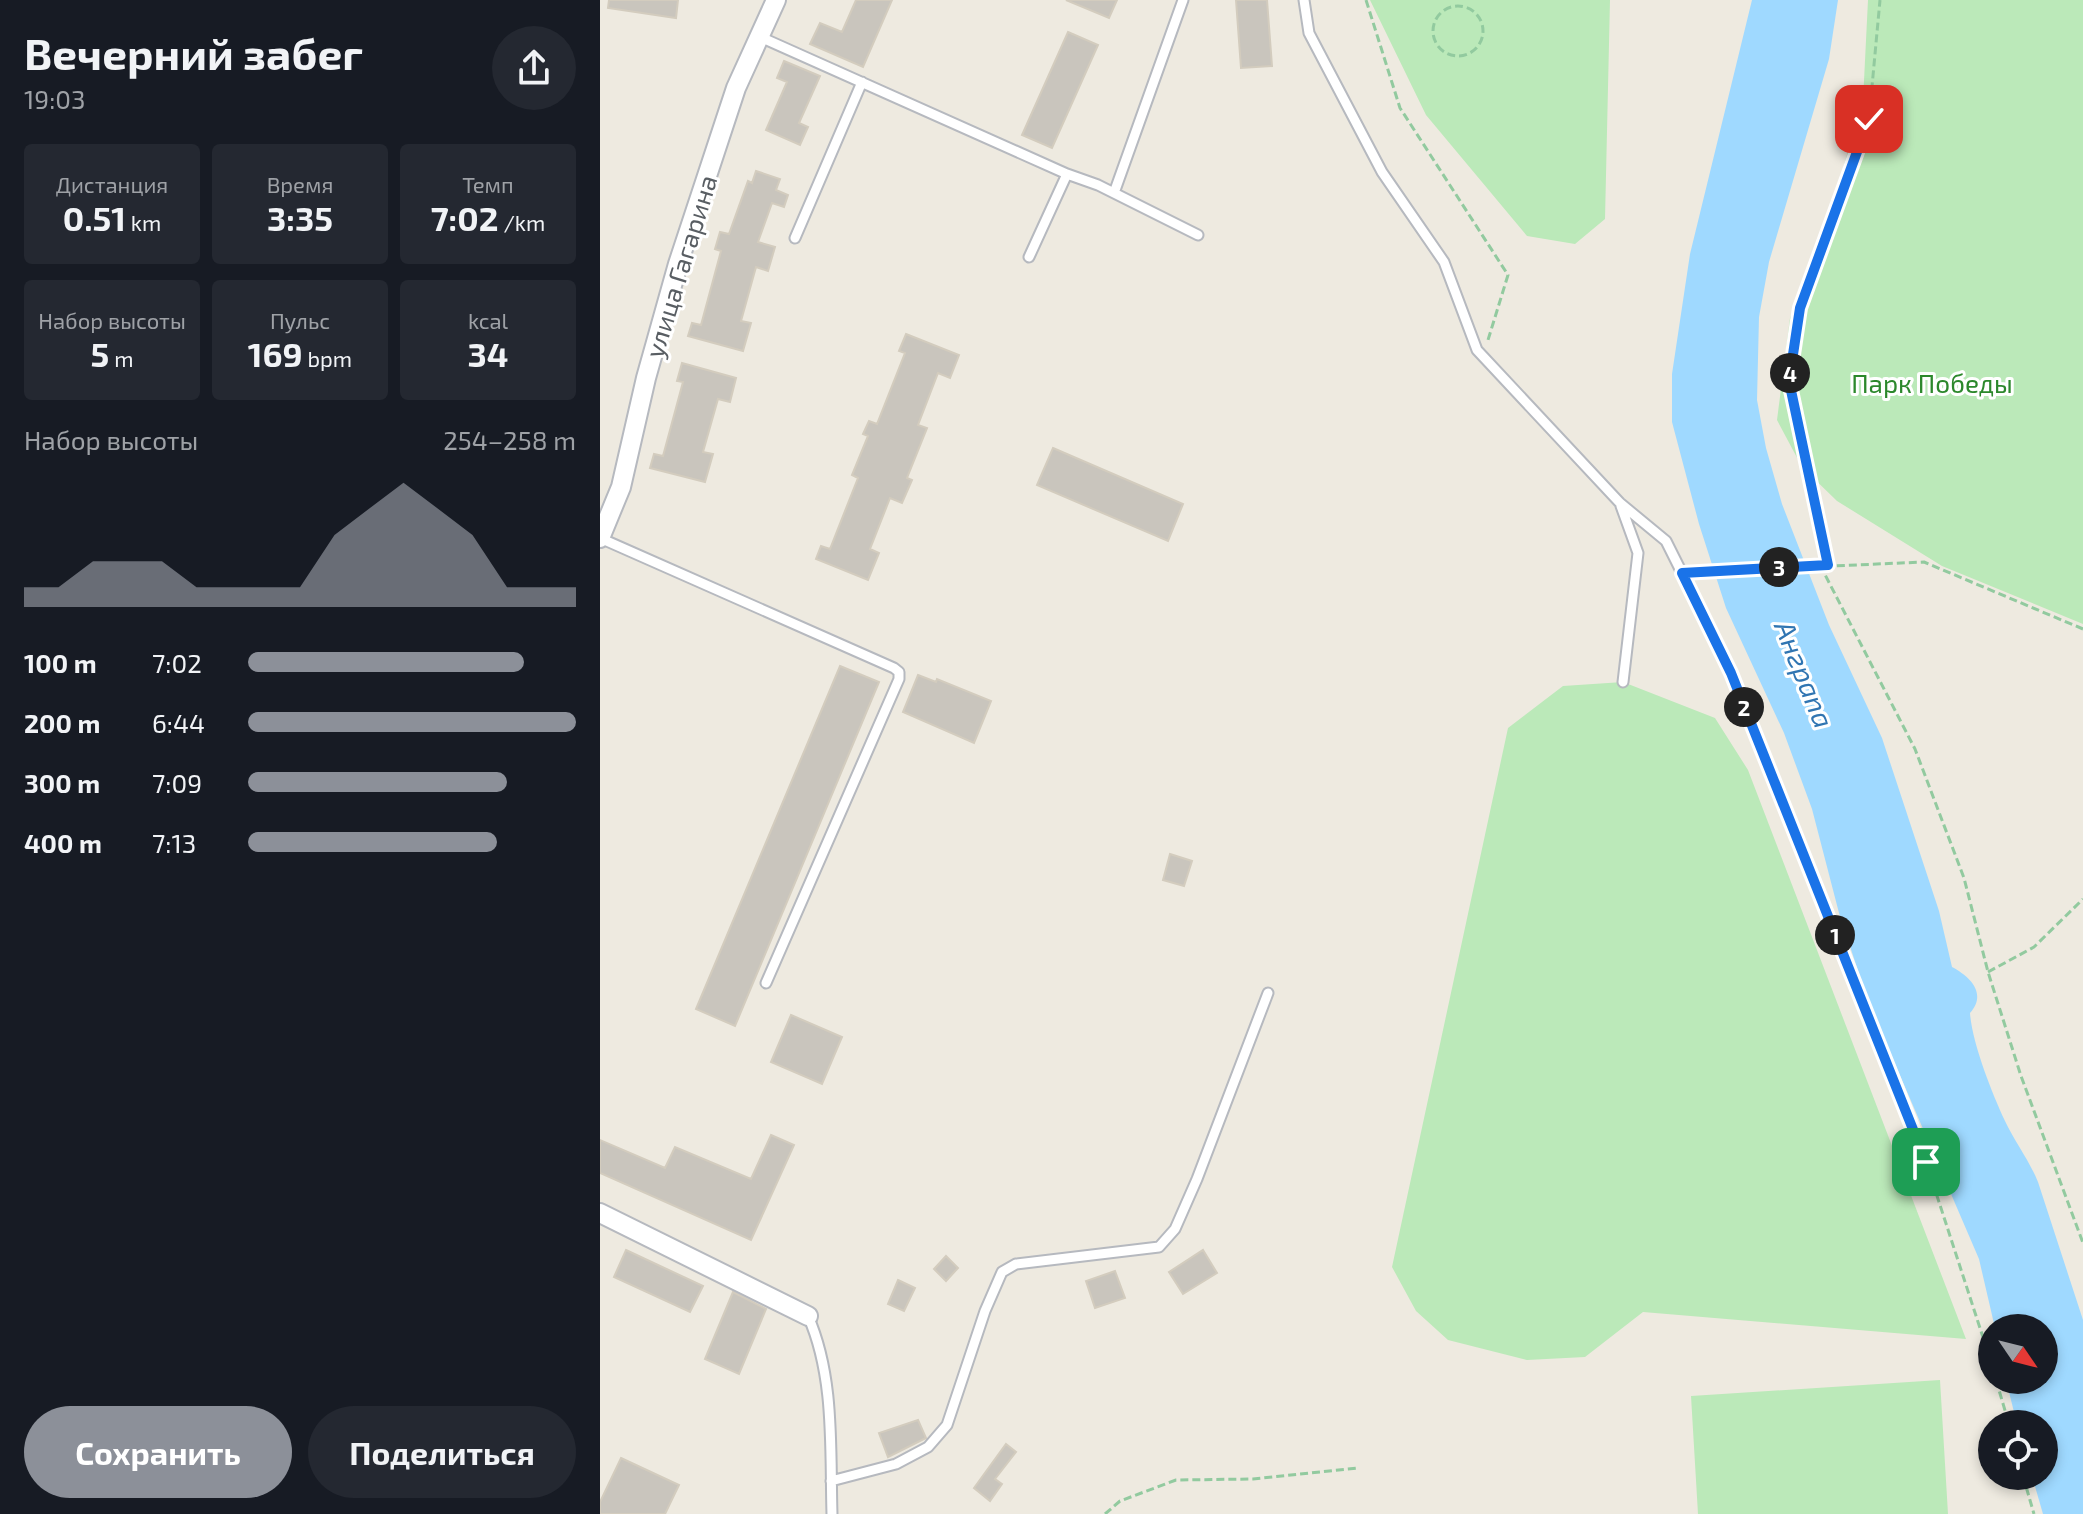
<!DOCTYPE html>
<html lang="ru">
<head>
<meta charset="utf-8">
<style>
	body { margin:0; font-family:"Exo 2",sans-serif; background:#242831; color:#f1f3f6; height:100vh; display:flex; flex-direction:column; font-size:30px; white-space:nowrap }
	* { box-sizing:border-box; margin:0 }
	p { font-size:26px; color:#9ea1a6 }
	.icon { flex:none; width:44px; height:44px; fill:none; stroke:currentColor; stroke-width:2; stroke-linecap:round; stroke-linejoin:round }
	.map { position:relative; flex:1; overflow:hidden }
	.panel { display:flex; flex-direction:column; background:#171b24; width:600px }
	.panel>* { flex:none }
	.needle { width:52px; rotate:125deg }
	.fabs { position:absolute; left:1378px; top:1314px; display:grid; gap:16px }
	.fabs a { display:grid; place-items:center; width:80px; height:80px; border-radius:50%; background:#171b24; box-shadow:0 4px 12px #0003; font-size:40px }
	.pin { position:absolute; display:grid; place-items:center; width:68px; height:68px; color:#fff; margin:-34px; border-radius:16px; box-shadow:0 4px 12px #0006 }
	.km { position:absolute; width:40px; height:40px; margin:-20px; border-radius:50%; background:#222; color:#fff; font-size:22px; line-height:40px; text-align:center }
	.round { display:grid; place-items:center; flex:none; width:84px; height:84px; border-radius:42px; background:#242831 }
	.head { display:flex; align-items:center; justify-content:space-between; height:136px; padding:0 24px }
	h1 { font-size:44px; font-weight:700; line-height:60px }
	.stats { display:grid; grid-template-columns:repeat(3,1fr); gap:12px; height:136px; padding:8px 24px }
	.stats div { display:grid; align-content:center; border-radius:8px; background:#242831; text-align:center }
	.stats b { font-size:34px; font-weight:700 }
	.stats small { font-size:22px; font-weight:400 }
	.stats p { font-size:22px }
	.chart { height:224px; padding:16px 24px }
	.chart p { display:flex; justify-content:space-between }
	.chart svg { width:100%; height:144px; margin-top:8px; fill:#8c9099; opacity:.7 }
	.cta { display:flex; gap:16px; margin-top:auto; padding:16px 24px }
	.cta a { flex:1; height:92px; border-radius:48px; background:#8c9099; color:#fff; font-size:32px; font-weight:700; line-height:92px; text-align:center }
	.cta a+a { background:#242831; color:#f1f3f6 }
	ul { padding:0 24px; list-style:none; font-size:26px }
	li { display:grid; grid-template-columns:128px 96px 1fr; align-items:center; height:60px }
	li i { height:20px; border-radius:10px; background:#8c9099 }
	main { display:flex; flex:1; min-height:0 }
	.map>svg:first-child { display:block }
	.green { fill:#bbe9b9 }
	.water { fill:#9fd9ff }
	.building { fill:#c9c5bd; stroke:#d3ccbe; stroke-width:2 }
	.lines { fill:none; stroke-linecap:round; stroke-linejoin:round }
	.service-casing { stroke:#b6b9bf; stroke-width:13 }
	.minor-casing { stroke:#b6b9bf; stroke-width:22 }
	.path { stroke:#92ca9f; stroke-width:3; stroke-dasharray:8 4; stroke-linecap:butt }
	.service { stroke:#fff; stroke-width:9 }
	.minor { stroke:#fff; stroke-width:18 }
	.route-casing { stroke:#fff; stroke-width:16 }
	.route { stroke:#1a73e8; stroke-width:10 }
	.labels { text-anchor:middle; dominant-baseline:central; stroke-width:6; stroke-linejoin:round; paint-order:stroke }
	.street-label { font-size:26px; fill:#595e63; stroke:#fff }
	.park-label { font-size:26px; fill:#2c882c; stroke:#fff }
	.water-label { font-size:28px; font-style:italic; fill:#3075b2; stroke:#fff }
</style>
</head>
<body>
<main>
<section class="panel">
<div class="head"><div><h1>Вечерний забег</h1><p>19:03</p></div><a class="round"><svg class="icon" aria-label="share" viewBox="0 0 24 24"><path d="M12 15V3M7 8l5-5 5 5M5 13v7h14v-7"/></svg></a></div>
<div class="stats">
<div><p>Дистанция</p><b>0.51<small> km</small></b></div>
<div><p>Время</p><b>3:35</b></div>
<div><p>Темп</p><b>7:02<small> /km</small></b></div>
</div>
<div class="stats">
<div><p>Набор высоты</p><b>5<small> m</small></b></div>
<div><p>Пульс</p><b>169<small> bpm</small></b></div>
<div><p>kcal</p><b>34</b></div>
</div>
<div class="chart"><p><span>Набор высоты</span>254–258 m</p>
<svg viewBox="0 0 160 44" preserveAspectRatio="none"><path d="M0 44V38L10 38L20 30L30 30L40 30L50 38L60 38L70 38L80 38L90 22L100 14L110 6L120 14L130 22L140 38L150 38L160 38V44z"/></svg>
</div>
<ul>
<li><b>100 m</b>7:02<i style="width:84%"></i></li>
<li><b>200 m</b>6:44<i style="width:100%"></i></li>
<li><b>300 m</b>7:09<i style="width:79%"></i></li>
<li><b>400 m</b>7:13<i style="width:76%"></i></li>
</ul>
<div class="cta"><a>Сохранить</a><a>Поделиться</a></div>
</section>
<div class="map">
<svg width="1483" height="1514" viewBox="0 0 1483 1514">
	<rect width="100%" height="100%" fill="#eeeae0"/>
	<path class="green" d="M770 0H1010L1005 219 975 244 927 236 826 115Z
		M1268 0H1483V624L1342 566 1237 501 1202 467 1177 420 1190 318 1238 185 1263 101Z
		M1023 682 1115 718 1148 770 1366 1339 1043 1312 985 1357 927 1360 848 1340 816 1311 792 1267 908 728 963 686Z
		M1340 1380 1348 1514H1098L1091 1396Z"/>
	<path class="water" d="M1152 0H1238L1229 59 1169 262 1159 317 1157 400 1166 448 1182 504 1229 625 1282 738 1339 911 1352 967C1371 977 1387 994 1370 1013 1372 1043 1392 1093 1405 1121 1415 1142 1429 1160 1438 1182L1483 1320V1514H1443L1432 1476H1444V1424H1417L1406 1380H1444V1328H1395L1379 1259 1268 1001 1239 913 1212 809 1184 733 1126 608 1099 524 1072 422V374L1090 254Z"/>
	<path class="building" d="M9 0H78L76 18 8 8Z
		M256 0H292L263 67 210 44 220 23 242 32Z
		M466 0H517L509 18Z
		M636 0H667L672 66 641 68Z
		M468 32 498 45 452 148 422 135Z
		M184 61 220 76 199 123 208 127 200 145 166 130 187 82 177 78Z
		M156 171 180 179 176 190 188 195 184 207 172 203 158 242 175 247 168 271 156 267 141 321 151 323 143 351 88 336 92 323 101 325 121 251 115 249 120 232 129 234 148 181 152 183Z
		M306 334 359 355 350 378 338 373 318 425 327 428 307 478 312 480 302 503 290 498 270 549 279 553 268 580 216 559 221 546 230 549 258 478 252 475 268 436 263 434 269 421 277 424 305 353 299 351Z
		M82 363 136 378 130 402 118 399 103 452 113 454 105 482 50 468 54 454 63 456 83 382 77 381Z
		M453 448 583 504 568 541 437 485Z
		M240 666 279 682 135 1026 96 1009Z
		M318 675 336 682 337 679 391 701 374 743 303 712Z
		M570 854 592 861 584 886 563 880Z
		M191 1015 242 1037 222 1084 171 1062Z
		M171 1135 194 1145 151 1240 0 1173V1140L65 1168 75 1147 151 1179Z
		M26 1250 103 1286 90 1312 14 1277Z
		M603 1250 617 1273 583 1294 569 1272Z
		M346 1256 358 1268 346 1281 334 1269Z
		M515 1271 525 1298 495 1308 486 1281Z
		M298 1280 315 1288 304 1311 288 1304Z
		M133 1292 166 1309 139 1374 105 1359Z
		M318 1420 326 1438 288 1457 279 1433Z
		M406 1444 416 1452 395 1479 402 1484 390 1501 374 1488Z
		M21 1458 79 1485 65 1514H0V1502Z"/>
	<g class="lines">
		<defs>
			<path id="service" d="M704 0 709 33 782 172 844 262 877 350 1020 503 1066 541 1082 573
				M158 36 467 174 429 257
				M467 174 498 185 598 235
				M514 193 583 0
				M195 238 262 82
				M1021 506 1038 553 1023 682
				M0 538 294 668 299 672V679L166 983
				M208 1316C235 1377 230 1449 232 1514
				M231 1481 296 1464 328 1447 347 1425 385 1311 402 1272 416 1264 559 1247 575 1229 597 1179 668 993"/>
			<path id="minor" d="M0 538 21 487 46 378 78 264 136 88 176 0
				M0 1213 208 1316"/>
		</defs>
		<use href="#service" class="service-casing"/>
		<use href="#minor" class="minor-casing"/>
		<path class="path" d="M766 0 800 108 908 275 888 340
			M833 31a25 25 0 1 1 50 0a25 25 0 1 1-50 0Z
			M1220 565 1315 749 1364 878 1388 972 1421 1076 1483 1243
			M1228 565 1189 381 1200 308 1269 119 1280 0
			M1093 572 1324 562 1483 629
			M1087 584 1131 673 1326 1162 1392 1365
			M1388 972 1434 947 1483 899
			M1396 1380 1409 1424
			M1423 1476 1434 1514
			M505 1514 520 1501 576 1480 653 1479 758 1468"/>
		<use href="#service" class="service"/>
		<use href="#minor" class="minor"/>
	</g>
	<g class="lines">
		<defs>
			<path id="route" d="M1269 119 1200 308 1189 381 1228 565 1082 573 1131 673 1326 1162"/>
		</defs>
		<use href="#route" class="route-casing"/>
		<use href="#route" class="route"/>
	</g>
	<g class="labels">
		<g class="street-label">
			<text transform="translate(80 266) rotate(-73)">улица Гагарина</text>
		</g>
		<g class="park-label">
			<text x="1332" y="382">Парк Победы</text>
		</g>
		<g class="water-label">
			<text transform="translate(1205 674) rotate(68)">Анграпа</text>
		</g>
	</g>
</svg>
<div class="fabs">
<a><svg class="needle" viewBox="-14 -14 28 28"><path d="M0-13l5 13h-10z" fill="#e53935"/><path d="M0 13l5-13h-10z" fill="#9ea1a6"/></svg></a>
<a><svg class="icon" aria-label="locate" viewBox="0 0 24 24"><circle cx="12" cy="12" r="6"/><path d="M12 2v4M12 18v4M2 12h4M18 12h4"/></svg></a>
</div>
<div class="pin" style="left:1326px;top:1162px;background:#1e9e55"><svg class="icon" aria-label="arrive" viewBox="0 0 24 24"><path d="M6 21V4h12l-3 4 3 4H6"/></svg></div>
<div class="pin" style="left:1269px;top:119px;background:#d93025"><svg class="icon" aria-label="check" viewBox="0 0 24 24"><path d="M5 12l5 5 9-10"/></svg></div>
<b class="km" style="left:1235px;top:935px">1</b>
<b class="km" style="left:1144px;top:707px">2</b>
<b class="km" style="left:1179px;top:567px">3</b>
<b class="km" style="left:1190px;top:373px">4</b>
</div>
</main>
</body>
</html>
